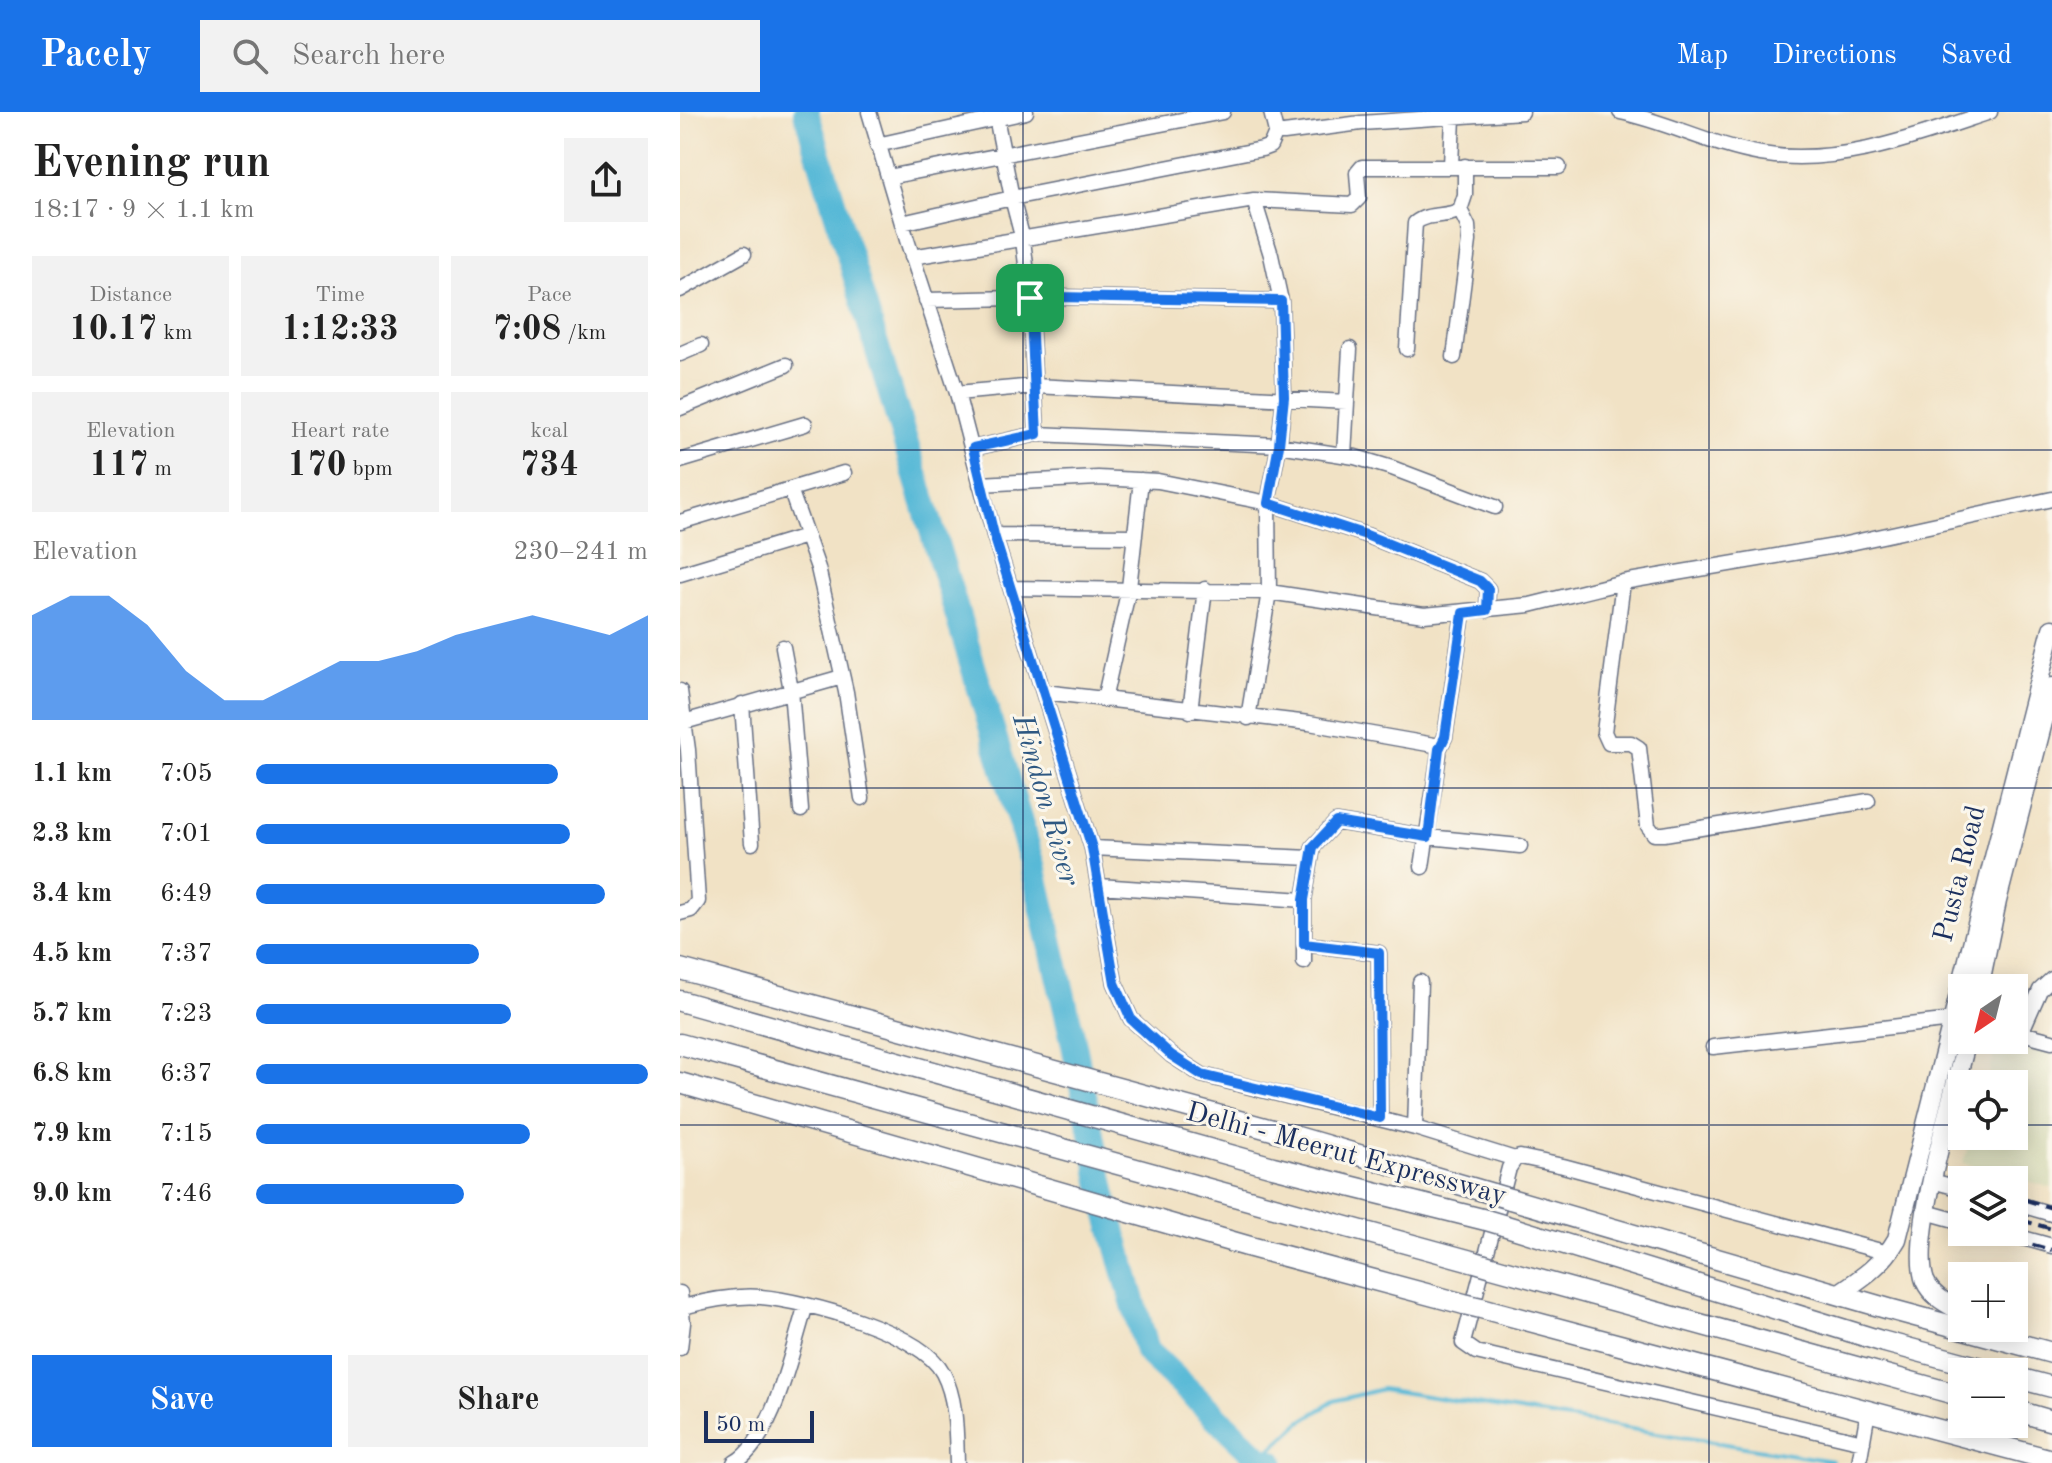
<!DOCTYPE html>
<html lang="en">
<head>
<meta charset="utf-8">
<style>
	body { margin:0; font-family:"Old Standard TT",serif; background:#f2f2f2; color:#222; height:100vh; display:flex; flex-direction:column; font-size:30px; white-space:nowrap }
	* { box-sizing:border-box; margin:0 }
	p { font-size:26px; color:#767676 }
	.icon { flex:none; width:44px; height:44px; fill:none; stroke:currentColor; stroke-width:2; stroke-linecap:round; stroke-linejoin:round }
	.map { position:relative; flex:1; overflow:hidden }
	.sheet { display:flex; flex-direction:column; background:#fff; width:680px }
	.sheet>* { flex:none }
	.needle { width:52px; rotate:215deg }
	.fabs { position:absolute; left:1268px; top:862px; display:grid; gap:16px }
	.fabs a { display:grid; place-items:center; width:80px; height:80px; border-radius:0px; background:#fff; box-shadow:0 4px 20px #0003; font-size:40px }
	.scale { position:absolute; left:24px; bottom:20px; width:110px; box-sizing:border-box; padding-left:8px; border:4px solid #1b2f5e; border-top:0; font-size:22px; line-height:28px; white-space:nowrap; color:#1b2f5e; -webkit-text-stroke:6px #fbf7ec; paint-order:stroke }
	.pin { position:absolute; display:grid; place-items:center; width:68px; height:68px; color:#fff; margin:-34px; border-radius:16px; box-shadow:0 4px 12px #0006 }
	.round { display:grid; place-items:center; flex:none; width:84px; height:84px; border-radius:0px; background:#f2f2f2 }
	.summary { display:flex; align-items:center; justify-content:space-between; height:136px; padding:0 32px }
	h1 { font-size:44px; font-weight:600; line-height:60px }
	.stats { display:grid; grid-template-columns:repeat(3,1fr); gap:12px; height:136px; padding:8px 32px }
	.stats div { display:grid; align-content:center; border-radius:0px; background:#f2f2f2; text-align:center }
	.stats b { font-size:34px; font-weight:600 }
	.stats small { font-size:22px; font-weight:400 }
	.stats p { font-size:22px }
	.chart { height:224px; padding:16px 32px }
	.chart p { display:flex; justify-content:space-between }
	.chart svg { width:100%; height:144px; margin-top:8px; fill:#1a73e8; opacity:.7 }
	.primary-button { display:flex; gap:16px; margin-top:auto; padding:16px 32px }
	.primary-button a { flex:1; height:92px; border-radius:0px; background:#1a73e8; color:#fff; font-size:32px; font-weight:600; line-height:92px; text-align:center }
	.primary-button a+a { background:#f2f2f2; color:#222 }
	ul { padding:0 32px; list-style:none; font-size:26px }
	li { display:grid; grid-template-columns:128px 96px 1fr; align-items:center; height:60px }
	li i { height:20px; border-radius:10px; background:#1a73e8 }
	header { display:flex; align-items:center; gap:48px; box-sizing:border-box; height:112px; padding:0 40px; background:#1a73e8; color:#fff }
	header strong { font-size:38px }
	nav { display:flex; gap:44px; margin-inline-start:auto; font-size:28px }
	.search { width:560px; height:72px; background:#f2f2f2; display:flex; align-items:center; gap:20px; box-sizing:border-box; padding:0 28px; border-radius:0px; color:#767676; font-size:30px }
	main { display:flex; flex:1; min-height:0 }
	.map>svg:first-child { display:block }
	.built { fill:#dbdebd }
	.lines { fill:none; stroke-linecap:round; stroke-linejoin:round }
	.stream { stroke:#59b9d7; stroke-width:4 }
	.river { stroke:#59b9d7; stroke-width:26 }
	.minor-casing { stroke:#666e82; stroke-width:17 }
	.major-casing { stroke:#666e82; stroke-width:21 }
	.highway-casing { stroke:#666e82; stroke-width:23 }
	.minor { stroke:#fff; stroke-width:14 }
	.major { stroke:#fff; stroke-width:18 }
	.highway { stroke:#fff; stroke-width:20 }
	.rail { stroke:#1b2f5e; stroke-width:4; stroke-dasharray:12 6; stroke-linecap:butt }
	.highway-bridge-casing { stroke:#666e82; stroke-width:23; stroke-linecap:butt }
	.highway-bridge { stroke:#fff; stroke-width:20 }
	.route-casing { stroke:#fff; stroke-width:16 }
	.route { stroke:#1a73e8; stroke-width:10 }
	.grid { fill:none; stroke:#1b2f5e; stroke-width:2; stroke-opacity:0.55 }
	.labels { text-anchor:middle; dominant-baseline:central; stroke-width:6; stroke-linejoin:round; paint-order:stroke }
	.street-label { font-size:28px; fill:#1b2f5e; stroke:#fbf7ec }
	.water-label { font-size:30px; font-style:italic; fill:#2e5882; stroke:#fbf7ec }
</style>
</head>
<body>
<header>
<strong>Pacely</strong>
<div class="search"><svg class="icon" aria-label="search" viewBox="0 0 24 24"><circle cx="10" cy="10" r="6"/><path d="M15 15l6 6"/></svg>Search here</div>
<nav><a>Map</a><a>Directions</a><a>Saved</a></nav>
</header>
<main>
<section class="sheet">
<div class="summary"><div><h1>Evening run</h1><p>18:17 · 9 × 1.1 km</p></div><a class="round"><svg class="icon" aria-label="share" viewBox="0 0 24 24"><path d="M12 15V3M7 8l5-5 5 5M5 13v7h14v-7"/></svg></a></div>
<div class="stats">
<div><p>Distance</p><b>10.17<small> km</small></b></div>
<div><p>Time</p><b>1:12:33</b></div>
<div><p>Pace</p><b>7:08<small> /km</small></b></div>
</div>
<div class="stats">
<div><p>Elevation</p><b>117<small> m</small></b></div>
<div><p>Heart rate</p><b>170<small> bpm</small></b></div>
<div><p>kcal</p><b>734</b></div>
</div>
<div class="chart"><p><span>Elevation</span>230–241 m</p>
<svg viewBox="0 0 160 44" preserveAspectRatio="none"><path d="M0 44V12L10 6L20 6L30 15L40 29L50 38L60 38L70 32L80 26L90 26L100 23L110 18L120 15L130 12L140 15L150 18L160 12V44z"/></svg>
</div>
<ul>
<li><b>1.1 km</b>7:05<i style="width:77%"></i></li>
<li><b>2.3 km</b>7:01<i style="width:80%"></i></li>
<li><b>3.4 km</b>6:49<i style="width:89%"></i></li>
<li><b>4.5 km</b>7:37<i style="width:57%"></i></li>
<li><b>5.7 km</b>7:23<i style="width:65%"></i></li>
<li><b>6.8 km</b>6:37<i style="width:100%"></i></li>
<li><b>7.9 km</b>7:15<i style="width:70%"></i></li>
<li><b>9.0 km</b>7:46<i style="width:53%"></i></li>
</ul>
<div class="primary-button"><a>Save</a><a>Share</a></div>
</section>
<div class="map">
<svg width="1372" height="1351" viewBox="0 0 1372 1351">
	<rect width="100%" height="100%" fill="#fbf7ec"/>
	<filter id="ink" filterUnits="userSpaceOnUse"><feTurbulence type="fractalNoise" baseFrequency=".0125" numOctaves="2"/><feDisplacementMap in="SourceGraphic" scale="16" xChannelSelector="R" yChannelSelector="G"/><feConvolveMatrix kernelMatrix="1 2 1 2 8 2 1 2 1" color-interpolation-filters="sRGB"/></filter>
	<filter id="wash" filterUnits="userSpaceOnUse"><feTurbulence type="fractalNoise" baseFrequency=".006" numOctaves="4" result="noise"/><feDisplacementMap in="SourceGraphic" scale="32" xChannelSelector="R" yChannelSelector="G"/><feGaussianBlur stdDeviation="1.8" result="paint"/><feColorMatrix in="noise" values="0 0 0 0 0 0 0 0 0 0 0 0 0 0 0 0 0 1.4 0 .05"/><feComposite in="paint" operator="in"/></filter>
	<g filter="url(#wash)">
		<rect width="100%" height="100%" fill="#f1e2c5"/>
		<path class="built" d="M1319 928 1372 942V1076L1283 1051 1291 1024H1334V972H1306Z"/>
		<g class="lines">
			<path class="stream" d="M580 1347 621 1310 654 1289 702 1277 1152 1349"/>
			<path class="river" d="M126 0 352 750 393 928 425 1089 467 1239 580 1347 592 1351"/>
		</g>
	</g>
	<g filter="url(#ink)">
		<g class="lines">
			<defs>
				<path id="minor" d="M189 0 227 128 277 281 314 423 412 736 435 871 451 907 491 943 522 963 735 1016 835 1047
					M315 0 332 86 343 128 350 186 357 322
					M591 0 596 20 604 21 681 11 842 0
					M940 0C988 10 1033 34 1081 42 1158 55 1238 24 1310 0
					M197 33 346 0
					M771 54 773 5
					M208 65 543 0
					M222 111 332 86 582 37 590 34 596 20
					M232 145 574 88 672 93 679 86 677 61 682 55H879
					M0 178 64 142
					M246 188 376 185 601 189
					M727 237 735 111C748 100 766 106 780 98L785 83V54
					M0 242 21 233
					M774 245 789 129 788 114 780 98
					M277 281 355 274 667 290
					M0 296 106 253
					M293 336 357 322 599 333 675 345 712 356 815 395
					M664 343 670 237
					M0 349 125 312
					M300 372 418 366 478 369 588 391 686 423 800 469 808 477 807 498
					M110 377 138 456 166 580 182 686
					M0 410 164 361
					M314 423 455 424
					M0 462 126 424
					M943 470 924 620 929 631H951L959 636 968 714 974 722H984L1188 689
					M331 476 589 480 744 503 850 493 943 470 1161 433 1372 387
					M103 535 111 578 121 698
					M0 579 8 638 18 789 11 798 0 801
					M364 580 629 611 754 633 758 636 759 642 742 755
					M424 588 449 476 461 368
					M62 592 72 731
					M510 599 525 477
					M568 606 589 480 588 391 599 333 604 285 601 189 591 143 574 88
					M4 610 162 565
					M759 637 765 625 783 501
					M412 736 631 746
					M419 774 624 788V850
					M624 788 633 735 656 710 748 725 840 734
					M624 832 699 841 700 1006
					M1334 919 1372 929
					M1341 921 1360 878 1372 867
					M1033 935 1273 908
					M735 1016 740 870
					M1252 1069 1282 1077
					M1334 1091 1372 1102
					M1246 1100 1282 1110
					M1321 1120 1372 1134
					M0 1181 3 1211 0 1236
					M3 1195C29 1188 54 1183 81 1185 126 1189 242 1220 263 1261 277 1288 276 1321 277 1351
					M1183 1330 796 1240 783 1231 829 1056 835 1047 840 1045 883 1054 1208 1141
					M54 1351C94 1329 112 1236 126 1193
					M1179 1351 1188 1299"/>
				<path id="major" d="M1299 876 1317 789 1372 575
					M1158 1182C1182 1166 1203 1152 1217 1127L1372 517
					M1282 1200C1268 1192 1252 1185 1245 1169 1229 1128 1275 977 1287 928"/>
				<path id="highway" d="M0 857 607 1022 813 1082
					M0 889 593 1055 806 1108
					M0 932 795 1150
					M0 971 567 1134 784 1192
					M830 1087 1209 1197 1372 1241
					M823 1113 1201 1229 1316 1260
					M812 1155 1282 1284
					M801 1196 1372 1348
					M1334 1265 1372 1275
					M1334 1298 1372 1309"/>
			</defs>
			<use href="#minor" class="minor-casing"/>
			<use href="#major" class="major-casing"/>
			<use href="#highway" class="highway-casing"/>
			<use href="#minor" class="minor"/>
			<use href="#major" class="major"/>
			<use href="#highway" class="highway"/>
			<path class="rail" d="M1346 1088 1372 1096
				M1341 1108 1372 1117
				M1335 1128 1372 1138"/>
			<defs>
				<path id="highway-bridge" d="M813 1082 830 1087
					M806 1108 823 1113
					M795 1150 812 1155
					M784 1192 801 1196"/>
			</defs>
			<use href="#highway-bridge" class="highway-bridge-casing"/>
			<use href="#highway-bridge" class="highway-bridge"/>
		</g>
	</g>
	<g class="lines" filter="url(#ink)">
		<defs>
			<path id="route" d="M376 185 601 189 604 285 599 333 588 391 686 423 800 469 808 477 807 498 783 501 765 625 759 637 748 725 656 710 633 735 624 788V832L699 841 700 1006 522 963 491 943 451 907 435 871 412 736 314 423 293 336 357 322 350 186Z"/>
		</defs>
		<use href="#route" class="route-casing"/>
		<use href="#route" class="route"/>
	</g>
	<path class="grid" d="M343 0V1351M686 0V1351M1029 0V1351M0 338H1372M0 676H1372M0 1013H1282M1334 1013H1372"/>
	<g class="labels">
		<g class="street-label">
			<text transform="translate(1281 762) rotate(-76)">Pusta Road</text>
			<text transform="translate(666 1043) rotate(15)">Delhi - Meerut Expressway</text>
		</g>
		<g class="water-label">
			<text transform="translate(365 688) rotate(74)">Hindon River</text>
		</g>
	</g>
</svg>
<div class="fabs">
<a><svg class="needle" viewBox="-14 -14 28 28"><path d="M0-13l5 13h-10z" fill="#e53935"/><path d="M0 13l5-13h-10z" fill="#767676"/></svg></a>
<a><svg class="icon" aria-label="locate" viewBox="0 0 24 24"><circle cx="12" cy="12" r="6"/><path d="M12 2v4M12 18v4M2 12h4M18 12h4"/></svg></a>
<a><svg class="icon" aria-label="layers" viewBox="0 0 24 24"><path d="M12 4l9 5-9 5-9-5zM3 14l9 5 9-5"/></svg></a>
<a>+</a>
<a>−</a>
</div>
<div class="scale">50 m</div>
<div class="pin" style="left:350px;top:186px;background:#1e9e55"><svg class="icon" aria-label="arrive" viewBox="0 0 24 24"><path d="M6 21V4h12l-3 4 3 4H6"/></svg></div>
</div>
</main>
</body>
</html>
